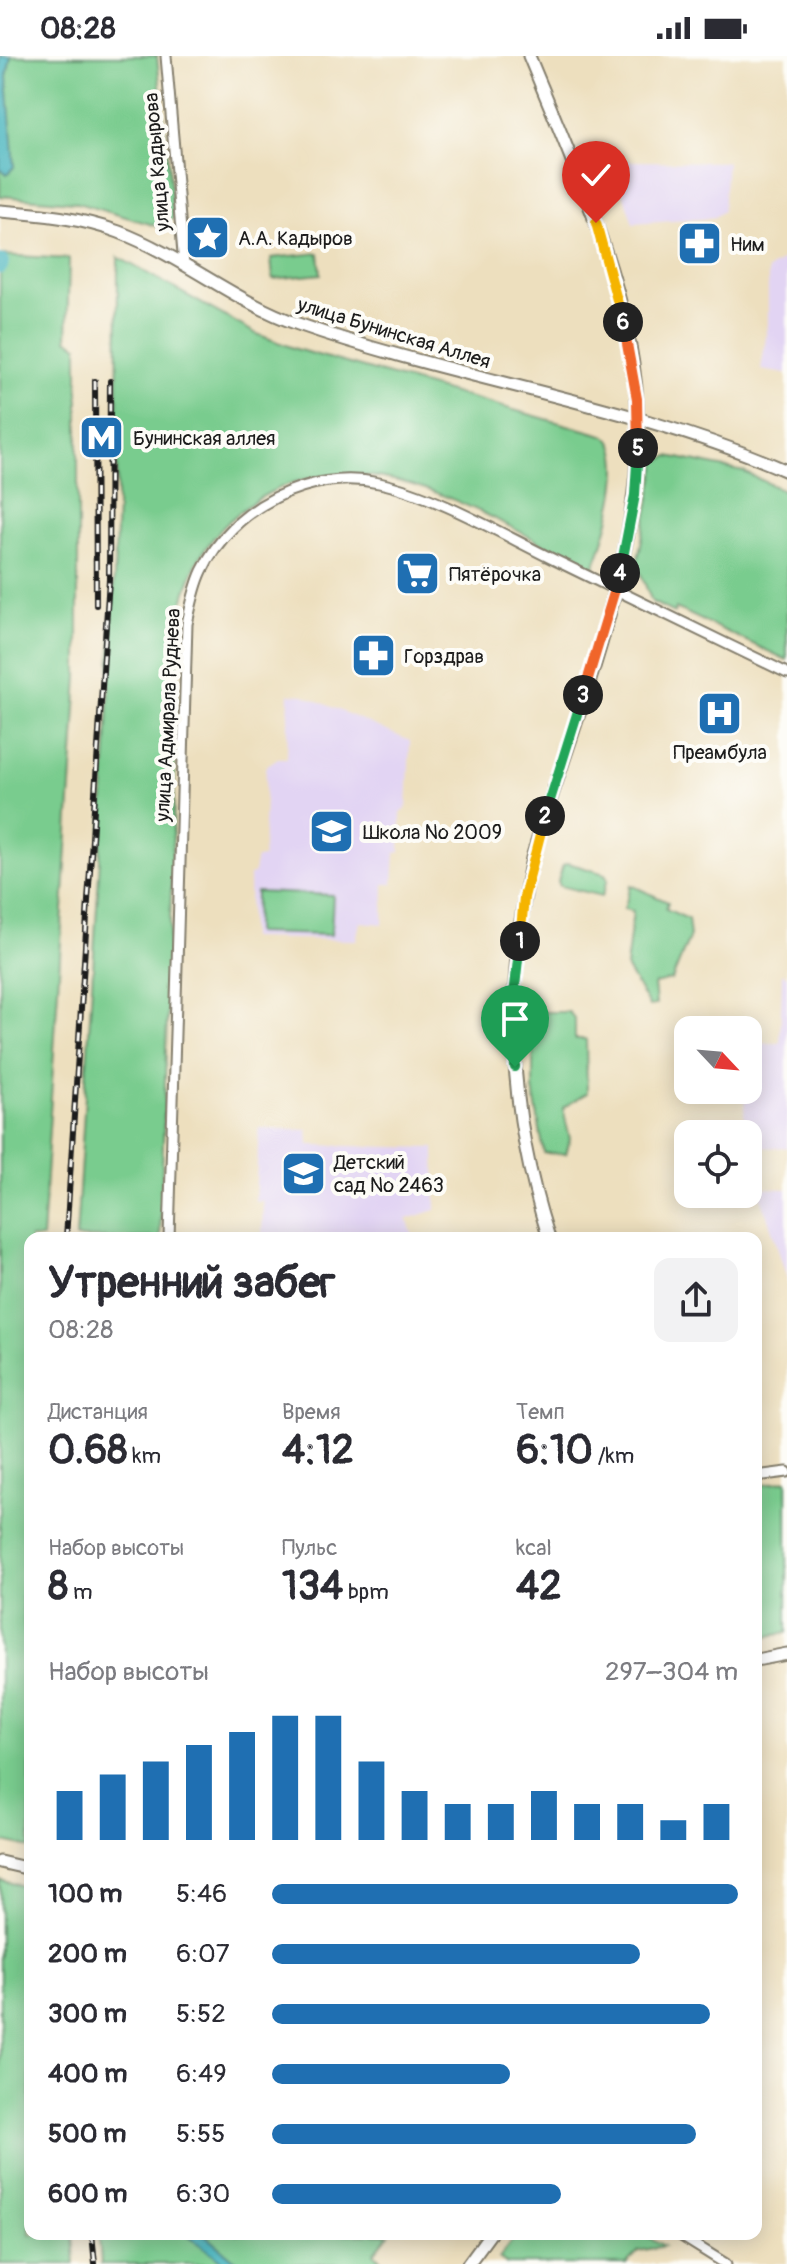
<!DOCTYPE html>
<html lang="ru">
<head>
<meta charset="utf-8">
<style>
	body { margin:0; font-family:Pangolin,sans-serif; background:#f2f2f3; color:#2b2b33; height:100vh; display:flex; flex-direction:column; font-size:30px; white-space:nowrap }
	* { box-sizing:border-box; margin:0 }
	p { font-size:26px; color:#7c7c81 }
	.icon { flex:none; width:44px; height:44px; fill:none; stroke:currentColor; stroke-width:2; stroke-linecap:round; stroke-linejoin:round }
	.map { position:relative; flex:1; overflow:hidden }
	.side { position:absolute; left:24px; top:1176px; width:738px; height:1008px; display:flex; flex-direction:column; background:#fff; border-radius:16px; box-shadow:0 4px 20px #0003 }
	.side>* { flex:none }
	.needle { width:52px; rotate:116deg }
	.fabs { position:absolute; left:674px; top:960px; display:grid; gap:16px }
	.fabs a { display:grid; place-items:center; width:88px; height:88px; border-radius:16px; background:#fff; box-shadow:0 4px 20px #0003; font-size:40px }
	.pin { position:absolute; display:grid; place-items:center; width:68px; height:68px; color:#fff; margin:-82px -34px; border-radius:50% 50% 50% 0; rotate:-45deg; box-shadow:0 0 8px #0007 }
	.pin .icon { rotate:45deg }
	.km { position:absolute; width:40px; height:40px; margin:-20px; border-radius:50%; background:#222; color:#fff; font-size:22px; line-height:40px; text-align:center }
	.round { display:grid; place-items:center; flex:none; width:84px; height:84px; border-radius:16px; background:#f2f2f3 }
	.head { display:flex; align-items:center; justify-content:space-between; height:136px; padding:0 24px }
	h1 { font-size:44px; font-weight:700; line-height:60px }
	.figures { display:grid; grid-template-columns:repeat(3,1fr); gap:12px; height:136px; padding:8px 24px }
	.figures div { display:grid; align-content:center }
	.figures b { font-size:40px; font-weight:700 }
	.figures small { font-size:22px; font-weight:400 }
	.figures p { font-size:22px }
	.chart { height:224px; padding:16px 24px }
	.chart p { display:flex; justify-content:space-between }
	.chart svg { width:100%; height:144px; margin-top:8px; stroke:#1f6fb2; stroke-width:6 }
	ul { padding:0 24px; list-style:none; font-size:26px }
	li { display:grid; grid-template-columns:128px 96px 1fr; align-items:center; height:60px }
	li i { height:20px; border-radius:10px; background:#1f6fb2 }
	.status { display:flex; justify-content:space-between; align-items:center; height:56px; padding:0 40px; background:#fff; direction:ltr }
	.status svg { height:22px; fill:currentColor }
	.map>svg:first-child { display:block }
	.built { fill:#e2d4f3 }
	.green { fill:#79cc8e; stroke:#4a7455; stroke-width:2 }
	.water { fill:#43b3bd; stroke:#30686c; stroke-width:2 }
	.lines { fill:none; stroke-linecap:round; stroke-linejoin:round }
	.river { stroke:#43b3bd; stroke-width:16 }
	.minor-casing { stroke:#847e6d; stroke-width:13 }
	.tertiary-casing { stroke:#847e6d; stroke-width:15 }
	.minor { stroke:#fff; stroke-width:9 }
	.tertiary { stroke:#fff; stroke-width:11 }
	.rail-casing { stroke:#1c1c1c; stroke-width:6 }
	.rail { stroke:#fdfcf7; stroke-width:3; stroke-dasharray:9; stroke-linecap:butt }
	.split-1-casing { stroke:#fff; stroke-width:16 }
	.split-2-casing { stroke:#fff; stroke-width:16 }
	.split-3-casing { stroke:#fff; stroke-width:16 }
	.split-4-casing { stroke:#fff; stroke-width:16 }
	.split-5-casing { stroke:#fff; stroke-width:16 }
	.split-6-casing { stroke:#fff; stroke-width:16 }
	.split-7-casing { stroke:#fff; stroke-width:16 }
	.split-1 { stroke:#22a559; stroke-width:10 }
	.split-2 { stroke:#f5b400; stroke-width:10 }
	.split-3 { stroke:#22a559; stroke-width:10 }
	.split-4 { stroke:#f0652b; stroke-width:10 }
	.split-5 { stroke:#22a559; stroke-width:10 }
	.split-6 { stroke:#f0652b; stroke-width:10 }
	.split-7 { stroke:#f5b400; stroke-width:10 }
	.labels { text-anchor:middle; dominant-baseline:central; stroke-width:8; stroke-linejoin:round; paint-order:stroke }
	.street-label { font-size:20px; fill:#1c1c1c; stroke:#fdfcf7 }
	.poi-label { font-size:20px; fill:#1c1c1c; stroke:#fdfcf7; text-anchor:start }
</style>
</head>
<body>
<div class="status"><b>08:28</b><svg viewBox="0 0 49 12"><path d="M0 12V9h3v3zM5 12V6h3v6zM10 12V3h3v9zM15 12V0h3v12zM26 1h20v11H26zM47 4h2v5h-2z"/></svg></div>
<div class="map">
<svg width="787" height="2208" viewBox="0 0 787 2208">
	<rect width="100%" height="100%" fill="#fdfcf7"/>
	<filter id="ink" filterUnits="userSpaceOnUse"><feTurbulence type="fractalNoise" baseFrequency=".0125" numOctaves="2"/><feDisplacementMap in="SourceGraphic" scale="16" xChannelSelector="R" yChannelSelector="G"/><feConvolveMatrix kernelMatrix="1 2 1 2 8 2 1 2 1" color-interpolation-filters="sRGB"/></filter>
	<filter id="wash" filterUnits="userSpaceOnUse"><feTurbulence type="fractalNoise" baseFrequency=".006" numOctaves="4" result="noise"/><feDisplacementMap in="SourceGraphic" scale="32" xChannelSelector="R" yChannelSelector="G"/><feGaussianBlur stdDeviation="1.8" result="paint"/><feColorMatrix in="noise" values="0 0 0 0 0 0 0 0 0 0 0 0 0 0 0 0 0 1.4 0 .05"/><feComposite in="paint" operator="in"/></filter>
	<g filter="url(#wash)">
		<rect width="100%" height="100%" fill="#eddfbe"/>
		<path class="built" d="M613 105 727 106 723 155 713 162 633 168Z
			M787 201V318L761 314 768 268V214Z
			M289 638 304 639 410 685 407 751 401 756 400 796 395 797 393 828H384L383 868 360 866 356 884 250 882 249 819 254 818 256 802H263L266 710 278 702H287Z
			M782 917 787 920V1092L753 1091 744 1059 748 988 780 987Z
			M259 1072 308 1074 309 1089 435 1092 436 1154 407 1163 414 1182H262L263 1145H255Z
			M758 1132 787 1133V1223L777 1190Z"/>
		<path class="green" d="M0 0H157L174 162 160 171 74 146 0 140Z
			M319 197 321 218 273 223 271 202Z
			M0 199 69 203 67 283 78 290V620L42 1182H30V1379L22 1541 30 1634V1792L0 1785Z
			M118 201 257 278 296 293 589 375C594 377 603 378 607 381 632 402 603 489 593 514 497 467 376 380 269 437 241 451 215 475 199 503 190 518 186 538 180 555L160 1182H76L107 691 117 450Z
			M669 400 744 416 787 436V604L676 552 674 557 652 546 637 508 657 406Z
			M568 807 605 818 608 823 602 840 560 830 558 825 563 809Z
			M631 829 668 846 666 853 688 863 690 880 672 924 654 928 656 949 649 950 626 911 633 855 624 853Z
			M256 836 333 839 331 879 255 877Z
			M533 956H569L575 963V983H586L587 1037 563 1052 570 1083 566 1098 544 1097 533 1033Z
			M787 1424V1577L756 1582V1430Z
			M0 1824 30 1832V2178H73L75 2208H0Z
			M99 2178H389L374 2197 385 2208H101Z
			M517 2178H643L664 2190 639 2195 626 2208H507L499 2202Z"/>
		<path class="water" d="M0 0H11L7 21 14 111 7 118 0 112Z
			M185 2178H204L240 2208H227Z"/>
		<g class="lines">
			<path class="river" d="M0 210 1 206"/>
		</g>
	</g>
	<g filter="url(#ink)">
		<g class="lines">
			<defs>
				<path id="minor" d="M166 0 184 209
					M169 1182 187 568C191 550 194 532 202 515 232 451 310 412 379 427 437 439 508 482 563 508 637 544 712 581 787 617
					M756 1420 787 1416
					M678 2178 726 2208"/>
				<path id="tertiary" d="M529 0C572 104 630 232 637 345 647 495 575 659 532 802 504 935 507 1053 549 1182
					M0 155C41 158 81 162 119 176 182 200 235 246 298 268 458 324 631 347 787 415
					M756 1604 787 1598
					M0 1806 30 1813
					M468 2208 490 2178"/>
			</defs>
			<use href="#minor" class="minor-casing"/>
			<use href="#tertiary" class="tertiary-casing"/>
			<use href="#minor" class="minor"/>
			<use href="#tertiary" class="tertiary"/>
			<defs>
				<path id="rail" d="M95 325 96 549
					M66 1182 109 523 110 325
					M92 2178 95 2208"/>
			</defs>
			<use href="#rail" class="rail-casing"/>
			<use href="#rail" class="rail"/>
		</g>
	</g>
	<g class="lines" filter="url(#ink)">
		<defs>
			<path id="split-1" d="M515 1011 513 949 520 885"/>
			<path id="split-2" d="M520 885 524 841 545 760"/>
			<path id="split-3" d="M545 760 583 639"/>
			<path id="split-4" d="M583 639 620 517"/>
			<path id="split-5" d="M620 517 635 439 638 392"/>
			<path id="split-6" d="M623 266 637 343 638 392"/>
			<path id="split-7" d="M596 167 623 266"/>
		</defs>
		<use href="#split-1" class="split-1-casing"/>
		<use href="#split-2" class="split-2-casing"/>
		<use href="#split-3" class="split-3-casing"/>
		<use href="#split-4" class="split-4-casing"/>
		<use href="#split-5" class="split-5-casing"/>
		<use href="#split-6" class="split-6-casing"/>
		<use href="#split-7" class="split-7-casing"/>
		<use href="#split-1" class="split-1"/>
		<use href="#split-2" class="split-2"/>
		<use href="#split-3" class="split-3"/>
		<use href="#split-4" class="split-4"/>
		<use href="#split-5" class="split-5"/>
		<use href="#split-6" class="split-6"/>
		<use href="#split-7" class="split-7"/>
	</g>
	<defs>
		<symbol id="sight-square" viewBox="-11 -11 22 22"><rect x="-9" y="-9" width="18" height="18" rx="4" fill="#1f6fb2" stroke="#fdfcf7"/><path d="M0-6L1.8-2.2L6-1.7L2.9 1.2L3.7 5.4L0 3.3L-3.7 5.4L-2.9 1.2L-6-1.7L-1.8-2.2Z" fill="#fff"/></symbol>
		<symbol id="pharmacy-square" viewBox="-11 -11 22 22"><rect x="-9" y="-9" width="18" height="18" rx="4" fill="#1f6fb2" stroke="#fdfcf7"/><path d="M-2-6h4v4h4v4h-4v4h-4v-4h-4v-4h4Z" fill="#fff"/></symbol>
		<symbol id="metro-square" viewBox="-11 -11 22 22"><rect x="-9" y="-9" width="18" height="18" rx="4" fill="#1f6fb2" stroke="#fdfcf7"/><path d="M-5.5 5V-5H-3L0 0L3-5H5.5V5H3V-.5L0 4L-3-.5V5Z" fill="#fff"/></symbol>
		<symbol id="supermarket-square" viewBox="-11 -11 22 22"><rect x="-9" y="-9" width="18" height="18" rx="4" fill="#1f6fb2" stroke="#fdfcf7"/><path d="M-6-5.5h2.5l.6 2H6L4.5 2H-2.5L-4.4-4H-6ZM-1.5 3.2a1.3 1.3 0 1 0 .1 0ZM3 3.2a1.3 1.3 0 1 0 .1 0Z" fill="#fff"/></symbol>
		<symbol id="hospital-square" viewBox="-11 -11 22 22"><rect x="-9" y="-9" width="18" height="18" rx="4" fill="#1f6fb2" stroke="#fdfcf7"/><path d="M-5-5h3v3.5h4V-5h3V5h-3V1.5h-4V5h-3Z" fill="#fff"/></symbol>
		<symbol id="school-square" viewBox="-11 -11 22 22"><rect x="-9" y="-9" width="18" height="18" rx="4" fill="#1f6fb2" stroke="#fdfcf7"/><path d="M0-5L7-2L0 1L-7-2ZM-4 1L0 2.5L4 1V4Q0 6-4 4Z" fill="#fff"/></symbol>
	</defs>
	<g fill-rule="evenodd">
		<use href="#sight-square" x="182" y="156" width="51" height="51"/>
		<use href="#pharmacy-square" x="674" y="162" width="51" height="51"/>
		<use href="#metro-square" x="76" y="356" width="51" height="51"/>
		<use href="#supermarket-square" x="392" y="492" width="51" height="51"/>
		<use href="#pharmacy-square" x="348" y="574" width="51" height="51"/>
		<use href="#hospital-square" x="694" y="632" width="51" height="51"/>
		<use href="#school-square" x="306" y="750" width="51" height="51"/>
		<use href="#school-square" x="278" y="1092" width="51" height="51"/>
	</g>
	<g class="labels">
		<g class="street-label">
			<text transform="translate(157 106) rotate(-95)">улица Кадырова</text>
			<text transform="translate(394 277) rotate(17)">улица Бунинская Аллея</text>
			<text transform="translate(168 659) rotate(-87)">улица Адмирала Руднева</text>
		</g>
		<g class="poi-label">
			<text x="238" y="182">А.А. Кадыров</text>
			<text x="730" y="188">Ним</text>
			<text x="133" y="382">Бунинская аллея</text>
			<text x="449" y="518">Пятёрочка</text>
			<text x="404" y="600">Горздрав</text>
			<text x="720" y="696" text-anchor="middle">Преамбула</text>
			<text x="363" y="776">Школа № 2009</text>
			<text x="334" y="1106">Детский<tspan x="334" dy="23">сад № 2463</tspan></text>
		</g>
	</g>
</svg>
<div class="fabs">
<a><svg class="needle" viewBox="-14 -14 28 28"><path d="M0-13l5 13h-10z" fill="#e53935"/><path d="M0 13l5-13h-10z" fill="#7c7c81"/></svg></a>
<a><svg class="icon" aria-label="locate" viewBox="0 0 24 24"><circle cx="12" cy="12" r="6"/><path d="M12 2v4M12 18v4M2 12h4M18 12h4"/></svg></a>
</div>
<div class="pin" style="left:515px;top:1011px;background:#1e9e55"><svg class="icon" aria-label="arrive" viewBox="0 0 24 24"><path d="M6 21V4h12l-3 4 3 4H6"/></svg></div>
<div class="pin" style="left:596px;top:167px;background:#d93025"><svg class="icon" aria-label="check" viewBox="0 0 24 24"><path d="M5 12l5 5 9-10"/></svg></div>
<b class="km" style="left:520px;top:885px">1</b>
<b class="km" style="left:545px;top:760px">2</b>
<b class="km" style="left:583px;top:639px">3</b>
<b class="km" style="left:620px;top:517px">4</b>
<b class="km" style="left:638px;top:392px">5</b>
<b class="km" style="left:623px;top:266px">6</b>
<section class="side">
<div class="head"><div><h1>Утренний забег</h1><p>08:28</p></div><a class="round"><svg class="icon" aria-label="share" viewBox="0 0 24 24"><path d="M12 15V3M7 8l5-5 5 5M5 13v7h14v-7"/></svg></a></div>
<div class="figures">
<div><p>Дистанция</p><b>0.68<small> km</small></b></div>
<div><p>Время</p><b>4:12</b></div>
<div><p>Темп</p><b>6:10<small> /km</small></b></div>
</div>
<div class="figures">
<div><p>Набор высоты</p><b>8<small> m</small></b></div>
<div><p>Пульс</p><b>134<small> bpm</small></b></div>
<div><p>kcal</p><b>42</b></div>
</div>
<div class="chart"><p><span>Набор высоты</span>297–304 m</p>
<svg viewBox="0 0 160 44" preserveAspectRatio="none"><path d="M5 44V29M15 44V24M25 44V20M35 44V15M45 44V11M55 44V6M65 44V6M75 44V20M85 44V29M95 44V33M105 44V33M115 44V29M125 44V33M135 44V33M145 44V38M155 44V33"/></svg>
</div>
<ul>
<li><b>100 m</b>5:46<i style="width:100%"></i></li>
<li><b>200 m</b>6:07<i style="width:79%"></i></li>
<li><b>300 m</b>5:52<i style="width:94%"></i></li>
<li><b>400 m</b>6:49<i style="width:51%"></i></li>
<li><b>500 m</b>5:55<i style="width:91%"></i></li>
<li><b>600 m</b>6:30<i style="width:62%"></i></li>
</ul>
</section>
</div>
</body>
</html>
